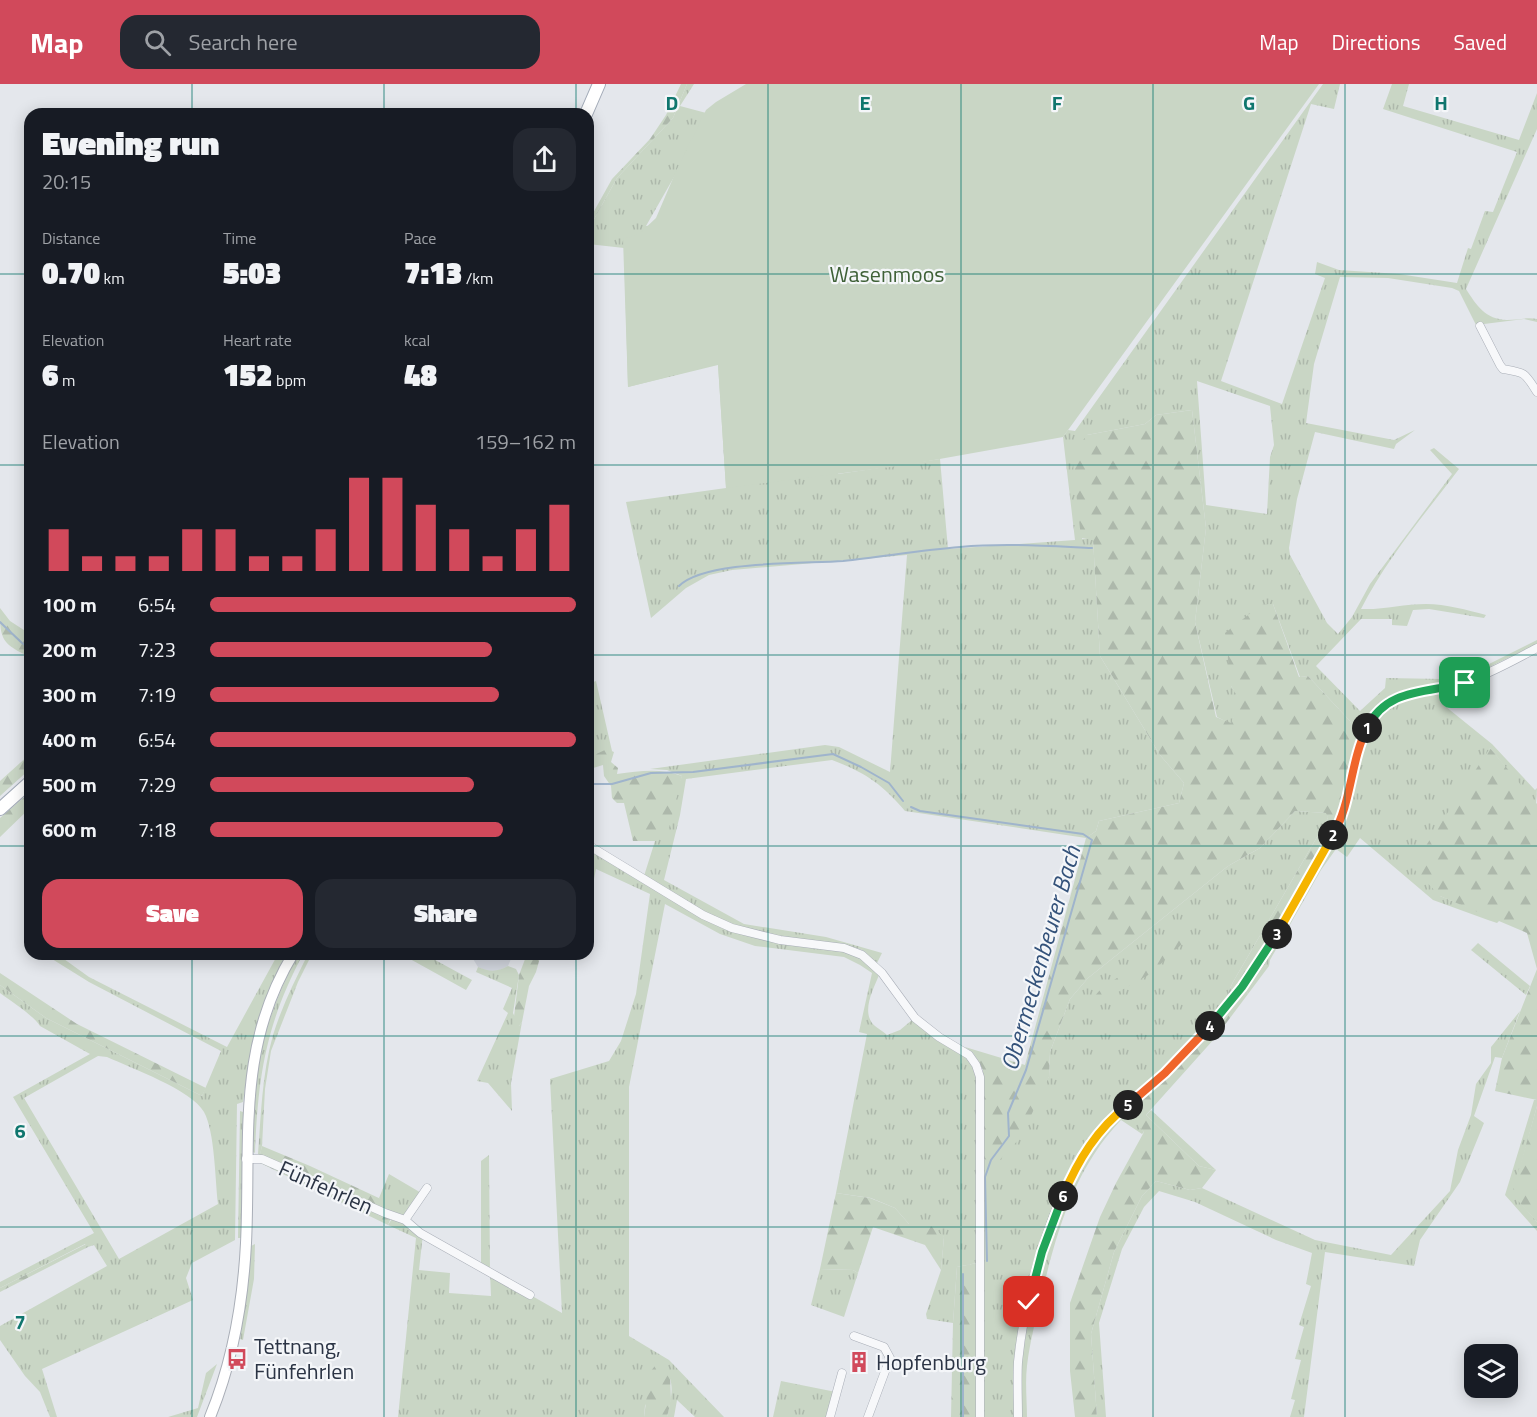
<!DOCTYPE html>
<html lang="en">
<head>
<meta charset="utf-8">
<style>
	body { margin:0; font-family:"Titillium Web",sans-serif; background:#242831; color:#f1f3f6; height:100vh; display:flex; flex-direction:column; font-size:22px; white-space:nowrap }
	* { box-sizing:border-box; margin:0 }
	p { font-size:20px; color:#9ea1a6 }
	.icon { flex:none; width:33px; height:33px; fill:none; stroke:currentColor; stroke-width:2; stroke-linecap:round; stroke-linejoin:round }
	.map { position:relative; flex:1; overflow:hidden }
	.panel { position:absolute; left:24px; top:24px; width:570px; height:852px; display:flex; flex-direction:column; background:#171b24; border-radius:18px; box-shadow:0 3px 15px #0003 }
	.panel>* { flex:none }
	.controls { position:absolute; left:1464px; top:1260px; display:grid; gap:12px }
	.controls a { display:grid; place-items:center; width:54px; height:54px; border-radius:12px; background:#171b24; box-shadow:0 3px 15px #0003; font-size:30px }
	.pin { position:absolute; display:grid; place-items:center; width:51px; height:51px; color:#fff; margin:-26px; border-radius:12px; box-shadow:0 3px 9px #0006 }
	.km { position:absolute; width:30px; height:30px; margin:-15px; border-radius:50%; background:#222; color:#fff; font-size:16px; line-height:30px; text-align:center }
	.round { display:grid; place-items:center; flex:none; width:63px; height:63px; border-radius:18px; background:#242831 }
	.summary { display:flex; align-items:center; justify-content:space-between; height:102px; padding:0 18px }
	h1 { font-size:33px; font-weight:800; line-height:45px }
	.stats { display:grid; grid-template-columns:repeat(3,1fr); gap:9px; height:102px; padding:6px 18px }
	.stats div { display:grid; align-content:center }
	.stats b { font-size:30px; font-weight:800 }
	.stats small { font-size:16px; font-weight:400 }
	.stats p { font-size:16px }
	.chart { height:168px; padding:12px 18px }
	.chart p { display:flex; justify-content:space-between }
	.chart svg { width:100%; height:108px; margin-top:6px; stroke:#d1495b; stroke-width:6 }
	.button { display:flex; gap:12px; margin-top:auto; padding:12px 18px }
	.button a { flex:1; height:69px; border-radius:18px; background:#d1495b; color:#fff; font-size:24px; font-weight:800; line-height:69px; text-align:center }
	.button a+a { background:#242831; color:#f1f3f6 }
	ul { padding:0 18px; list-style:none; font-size:20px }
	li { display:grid; grid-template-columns:96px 72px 1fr; align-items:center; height:45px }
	li i { height:15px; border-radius:8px; background:#d1495b }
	header { display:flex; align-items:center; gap:36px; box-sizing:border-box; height:84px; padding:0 30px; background:#d1495b; color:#fff }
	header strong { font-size:28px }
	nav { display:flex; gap:33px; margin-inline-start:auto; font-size:21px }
	.search { width:420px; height:54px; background:#242831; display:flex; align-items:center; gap:15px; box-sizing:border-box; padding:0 21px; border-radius:18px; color:#9ea1a6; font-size:22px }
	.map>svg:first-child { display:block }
	.built { fill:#d2d6de }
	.grass { fill:url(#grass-tufts); fill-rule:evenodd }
	.forest { fill:url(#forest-firs) }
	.green { fill:#c9d6c5 }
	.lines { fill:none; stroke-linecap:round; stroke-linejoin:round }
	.stream { stroke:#9fb4cc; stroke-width:2 }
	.minor-casing { stroke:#a9aeb7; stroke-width:9 }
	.secondary-casing { stroke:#a9aeb7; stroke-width:12 }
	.primary-casing { stroke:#a3abb8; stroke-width:14 }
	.minor { stroke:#f7f8fa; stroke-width:8 }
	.secondary { stroke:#fff; stroke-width:10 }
	.primary { stroke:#fff; stroke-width:12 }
	.split-1-casing { stroke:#fff; stroke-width:12 }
	.split-2-casing { stroke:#fff; stroke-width:12 }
	.split-3-casing { stroke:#fff; stroke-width:12 }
	.split-4-casing { stroke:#fff; stroke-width:12 }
	.split-5-casing { stroke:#fff; stroke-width:12 }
	.split-6-casing { stroke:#fff; stroke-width:12 }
	.split-7-casing { stroke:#fff; stroke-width:12 }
	.split-1 { stroke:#22a559; stroke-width:8 }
	.split-2 { stroke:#f0652b; stroke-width:8 }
	.split-3 { stroke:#f5b400; stroke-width:8 }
	.split-4 { stroke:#22a559; stroke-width:8 }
	.split-5 { stroke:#f0652b; stroke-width:8 }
	.split-6 { stroke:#f5b400; stroke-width:8 }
	.split-7 { stroke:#22a559; stroke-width:8 }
	.grid { fill:none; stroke:#0f766e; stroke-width:1.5; stroke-opacity:0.55 }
	.labels { text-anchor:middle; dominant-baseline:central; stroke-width:4.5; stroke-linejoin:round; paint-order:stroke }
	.park-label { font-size:22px; fill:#3f6138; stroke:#f4f6f9 }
	.street-label { font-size:22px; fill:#2b3445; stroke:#f4f6f9 }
	.poi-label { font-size:22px; fill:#2b3445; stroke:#f4f6f9; text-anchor:start }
	.water-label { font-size:24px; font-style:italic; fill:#34527a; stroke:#f4f6f9 }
	.grid-label { font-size:20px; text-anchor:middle; font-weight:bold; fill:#0f766e; stroke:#f4f6f9; stroke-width:4.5; stroke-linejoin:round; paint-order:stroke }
</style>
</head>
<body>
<header>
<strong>Map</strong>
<div class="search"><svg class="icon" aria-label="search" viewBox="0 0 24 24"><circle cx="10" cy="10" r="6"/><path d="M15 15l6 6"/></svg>Search here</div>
<nav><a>Map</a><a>Directions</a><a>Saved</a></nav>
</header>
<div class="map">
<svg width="1537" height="1333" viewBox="0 0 1537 1333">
	<defs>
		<pattern id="grass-tufts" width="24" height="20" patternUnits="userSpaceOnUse" patternTransform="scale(1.5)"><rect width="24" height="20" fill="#c9d6c5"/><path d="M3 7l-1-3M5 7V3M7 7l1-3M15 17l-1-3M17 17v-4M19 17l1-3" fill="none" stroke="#adb8ab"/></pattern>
		<pattern id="forest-firs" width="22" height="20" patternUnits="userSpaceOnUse" patternTransform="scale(1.5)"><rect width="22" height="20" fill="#c9d6c5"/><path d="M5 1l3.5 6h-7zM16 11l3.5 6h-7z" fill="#adb8ab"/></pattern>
	</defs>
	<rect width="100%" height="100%" fill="#e4e7ec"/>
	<path class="built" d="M470 870H513L508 882 498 887H487L478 883Z"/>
	<path class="grass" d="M687 0H694L680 22 710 30 646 142 842 123 838 390 940 375 948 465 1075 456 1063 353 1068 346 1075 347 1323 0H1340L1334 25 1311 20 1221 297 1282 320 1325 194 1315 190 1317 178 1339 186 1399 190 1457 199 1468 164 1471 165 1485 127 1493 128 1517 68 1383 25 1392 0H1409L1403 22 1519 56 1537 9V45L1466 205C1477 222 1485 235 1507 236 1518 236 1527 233 1537 235V238L1524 235 1476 241 1459 207 1452 204 1388 194 1340 193 1314 280 1306 339 1394 356 1415 346 1396 360 1394 365 1315 348 1297 415 1289 464 1290 471 1327 539 1338 550 1352 533 1370 500 1452 390 1430 366 1434 364 1459 385C1425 430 1387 474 1361 525 1383 526 1404 520 1426 520 1446 520 1467 526 1486 531L1484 534 1429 525 1413 526 1407 542 1392 541V535H1361L1316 582 1360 627 1385 604 1386 594 1442 595 1452 590V580L1459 591V594C1452 599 1441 601 1432 602 1389 609 1375 613 1357 655L1350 637 1308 592 1300 593 1273 520 1231 602 1241 616 1231 640 1217 633 1195 538 1206 444 1192 326 1156 331 1145 340 1087 351 1082 455H1093L1100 572 1160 671 1184 699 1179 719 1099 737 1096 747 1086 754 905 727C882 700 866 689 832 676L686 695 680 731 664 796 744 840 826 853 882 869 877 879 862 866 852 863C817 858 771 855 738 843 704 830 674 810 644 792L655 757H657L682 692 667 686 650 685 825 661 839 663 890 688 907 471 732 486 709 491 686 504 651 534 626 418 726 404 718 281 628 303 624 164 588 160V146L617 94 673 34ZM1197 297 1270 322 1274 361 1270 373 1267 430 1206 421Z
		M1537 556V560L1467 594 1456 578 1465 574 1483 583Z
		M596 597 612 667 588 675V600Z
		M1447 607 1440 618 1492 660 1535 706 1537 704 1536 721 1490 664 1440 812 1500 836 1497 839 1488 836 1433 816 1360 754 1347 773 1336 765 1321 786 1270 876 1269 882 1248 910 1245 904 1346 731 1364 656 1375 635 1390 620 1403 614Z
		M1295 727 1327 729 1328 734 1233 898 1228 909 1231 913 1214 935 1154 996 1102 1039 1079 1071 1068 1091 1025 1220 1015 1333H982L983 1074 1049 993 1050 968 1070 915 1088 894 1228 782 1260 764Z
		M589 766 713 839 849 868 864 876 879 891C874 904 862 925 872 939 875 943 883 947 887 951L900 946 912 936C919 942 927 948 935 953 956 966 968 968 978 994L977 1179 957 1183 953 1239 927 1235 926 1230 941 1186 944 1153 909 1140 895 1124 871 1114 836 1109 867 950 859 948 872 889 860 881 844 873 755 862 720 850 665 820 629 1003V1252L669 1276 724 1333H695L677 1316 674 1333H667C670 1317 677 1298 664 1285L645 1322 644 1333H398L416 1154 388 1141 393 1133 379 1114 389 1090 423 1110 405 1136 423 1150 419 1186 450 1189 449 1209 491 1212 490 1188 481 1184V1077L489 1071 490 1188 562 1229 550 995 609 977 621 957 636 910 650 810 596 785 588 825Z
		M1478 859 1530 902 1526 911 1471 866Z
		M44 870H57L89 893 227 963 278 870H287L261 928 247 989 243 1018 237 1020 235 1156 192 1179 186 1194 193 1216 42 1285 57 1333H50L40 1308 25 1292 0 1256V1242L107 1182 94 1161 88 1163 85 1160 0 1204V1198L94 1149 13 1013 90 970 40 942C33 931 12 918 0 909V901L46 934 202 1012 221 967 89 898ZM98 972 107 973C131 984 192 1006 204 1028 215 1048 215 1096 218 1120L119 1175 24 1014Z
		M298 870H303C266 940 258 991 255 1069L252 1067C252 1048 252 1029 254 1011 258 961 275 914 298 870Z
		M308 870H312L298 898 271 967 265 1005 262 1062 260 1071 258 1070C261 1031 262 990 273 951 282 922 295 896 308 870Z
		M401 870H424L472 896 466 906Z
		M508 882 516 885 519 891 513 929 519 942 522 938 511 999 512 1027 488 999 477 997 508 929 503 925 512 904 476 888 478 883C490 888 497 888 508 882Z
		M1520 927 1502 974 1495 973 1474 1032 1484 1039 1460 1098 1420 1156 1414 1182 1325 1168 1304 1333H1290L1295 1316 1291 1315 1301 1276 1295 1275 1304 1243 1299 1241 1311 1202 1306 1200 1312 1169 1276 1156 1195 1118 1159 1107 1144 1123 1122 1165 1099 1239 1106 1333H1097L1091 1250 1114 1168 1142 1112 1156 1097 1190 1106 1202 1104 1315 1156 1391 1171 1450 1107 1458 1066 1471 1031 1476 1000 1491 979V963Z
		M1534 1016H1537V1022L1513 1110 1537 1138V1147L1505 1111Z
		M1151 1026 1216 1086 1199 1082 1146 1031Z
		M240 1027 243 1028 242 1154H238Z
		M1121 1029 1136 1037 1144 1048 1142 1050 1121 1036C1076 1083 1058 1143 1043 1205 1037 1231 1030 1256 1027 1282 1025 1299 1027 1317 1027 1333H1021C1020 1319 1019 1306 1020 1292 1024 1219 1054 1115 1097 1055 1103 1046 1113 1037 1121 1029Z
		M255 1160 254 1195 243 1256 240 1255 248 1201 251 1162Z
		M820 1185 853 1186 858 1189 844 1233 811 1221Z
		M217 1280 197 1333H168L198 1324 206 1289Z
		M781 1297 836 1308 830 1333H773Z"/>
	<path class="forest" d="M681 0H687L673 34 617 94 588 146V138L612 95 650 55 666 31Z
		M1192 326 1206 444 1195 538 1216 633 1231 639 1240 616 1231 602 1225 549 1261 521 1273 520 1299 593 1308 592 1350 637 1357 655 1340 729 1271 853 1231 913 1228 909 1233 898 1328 734 1326 729 1295 727 1260 764 1228 782 1088 894 1070 915 1050 968 1049 993 1021 1053 994 1082 983 1074V986L973 969 965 963 1025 981 1086 754 1096 747 1099 737 1179 719 1184 699 1160 671 1100 572 1093 456 1081 454 1072 370 1087 351 1145 340 1156 331Z
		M0 524 10 537 30 550V580L26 571C0 559 0 552 0 524Z
		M1490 664 1537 720V1016L1495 1007 1502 974 1537 885 1527 849 1440 812 1412 783Z
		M607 665 614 668 611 678 618 684 617 690C641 687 660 684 682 692L669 744 657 757H633L624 719H617L612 714 611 702 604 692 603 681 590 685 588 676 590 673Z
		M30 670V685L0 712V697Z
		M30 708V724L0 753V734Z
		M1176 852 1182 854V860L1150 890 1120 907 1085 923 1100 906Z
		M527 870H541L536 888 529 902 522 938 519 942 513 941 519 891Z
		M0 889 77 940 206 1004 202 1012 46 934 0 901Z
		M1245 904 1248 910 1215 954 1146 1031 1199 1082 1216 1086 1202 1104 1190 1106 1156 1097 1142 1112 1114 1168 1091 1250 1097 1333H1075L1070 1287V1219L1100 1133 1116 1099 1144 1048 1135 1037 1121 1029 1156 1000Z
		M1537 1022V1138L1512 1110Z
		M262 1062 310 1082 396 1122 388 1141 258 1078Z
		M836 1109 870 1114 895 1124 909 1140 926 1138 944 1153 941 1186 925 1161 873 1143 858 1189 853 1186 820 1185Z
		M86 1160 88 1163 0 1208V1204Z
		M977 1179 978 1333H951L953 1239 957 1183Z
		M659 1277 670 1291 671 1316 667 1333H644L650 1288Z"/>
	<path class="green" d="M746 0H1319L1063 353 906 381 726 404 718 280 628 303 623 155 639 150 656 134 677 85 706 26 716 18Z"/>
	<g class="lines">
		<path class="stream" d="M679 502C705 476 804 480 843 477 882 473 921 466 960 463 1004 459 1048 462 1092 464
			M0 538 22 559 30 564
			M588 699 593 700H612L651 689 693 688 833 670 861 683 889 699 903 717
			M911 723 920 727 1083 750 1092 756 1026 986 1008 1029 1009 1052 991 1076 985 1093 987 1177
			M963 1333V1190"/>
		<defs>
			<path id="minor" d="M1480 242 1500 281 1503 285C1526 289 1524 288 1537 308
				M588 761 703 831 732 844 780 856 844 864 862 871 882 889 915 934 939 953 969 971 976 981 980 993V1333
				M246 1075H262L385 1129 405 1136 420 1149 530 1211
				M405 1136 427 1104
				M854 1252 884 1263 890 1274 868 1333
				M830 1333 842 1289
				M1018 1333C1018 1315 1017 1296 1018 1278 1025 1207 1057 1091 1107 1039 1124 1021 1146 1008 1164 991 1209 949 1255 893 1284 839 1296 817 1308 795 1320 774 1327 761 1337 748 1342 735 1354 700 1351 656 1377 627 1398 603 1437 608 1465 598 1490 590 1514 576 1537 564"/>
			<path id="secondary" d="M210 1333C233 1277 243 1219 246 1159 251 1056 236 964 293 870"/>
			<path id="primary" d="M586 30 599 0
				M0 725 30 698"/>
		</defs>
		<use href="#minor" class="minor-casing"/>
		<use href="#secondary" class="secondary-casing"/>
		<use href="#primary" class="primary-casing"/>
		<use href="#minor" class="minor"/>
		<use href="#secondary" class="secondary"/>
		<use href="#primary" class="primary"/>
	</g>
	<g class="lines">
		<defs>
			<path id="split-1" d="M1367 644C1386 604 1427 609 1465 599"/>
			<path id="split-2" d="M1333 751C1352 718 1350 678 1367 644"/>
			<path id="split-3" d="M1277 850 1333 751"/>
			<path id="split-4" d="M1210 942 1242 903 1277 850"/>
			<path id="split-5" d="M1128 1021 1165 989 1210 942"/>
			<path id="split-6" d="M1063 1112C1078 1076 1097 1045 1128 1021"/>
			<path id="split-7" d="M1029 1218 1042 1168 1063 1112"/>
		</defs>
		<use href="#split-1" class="split-1-casing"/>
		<use href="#split-2" class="split-2-casing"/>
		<use href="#split-3" class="split-3-casing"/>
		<use href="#split-4" class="split-4-casing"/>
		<use href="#split-5" class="split-5-casing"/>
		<use href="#split-6" class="split-6-casing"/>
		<use href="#split-7" class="split-7-casing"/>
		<use href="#split-1" class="split-1"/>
		<use href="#split-2" class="split-2"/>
		<use href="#split-3" class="split-3"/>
		<use href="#split-4" class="split-4"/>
		<use href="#split-5" class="split-5"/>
		<use href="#split-6" class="split-6"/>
		<use href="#split-7" class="split-7"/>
	</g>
	<path class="grid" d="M192 0V30M384 0V30M576 0V30M768 0V1333M961 0V1333M1153 0V1333M1345 0V1333M0 190H30M588 190H1537M0 381H30M588 381H1537M0 571H30M588 571H1537M0 762H30M588 762H1537M192 870V1333M384 870V1333M576 870V1333M0 952H1537M0 1143H1537"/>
	<defs>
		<symbol id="bus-bare" viewBox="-9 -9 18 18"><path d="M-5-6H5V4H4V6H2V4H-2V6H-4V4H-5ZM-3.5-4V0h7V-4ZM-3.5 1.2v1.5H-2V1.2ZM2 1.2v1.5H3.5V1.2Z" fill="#d1495b" stroke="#f4f6f9" stroke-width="2.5" paint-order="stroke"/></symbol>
		<symbol id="building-bare" viewBox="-9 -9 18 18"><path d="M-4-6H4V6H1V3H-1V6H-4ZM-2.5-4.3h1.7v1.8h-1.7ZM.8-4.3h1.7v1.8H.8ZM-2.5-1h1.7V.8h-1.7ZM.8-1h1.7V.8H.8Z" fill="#d1495b" stroke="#f4f6f9" stroke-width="2.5" paint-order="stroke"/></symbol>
	</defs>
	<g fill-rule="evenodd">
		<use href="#bus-bare" x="222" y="1260" width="30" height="30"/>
		<use href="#building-bare" x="844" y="1263" width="30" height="30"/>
	</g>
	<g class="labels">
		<g class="park-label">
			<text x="887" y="190">Wasenmoos</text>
		</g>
		<g class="street-label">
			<text transform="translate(326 1103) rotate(24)">Fünfehrlen</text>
		</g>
		<g class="poi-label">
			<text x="254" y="1262">Tettnang,<tspan x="254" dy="25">Fünfehrlen</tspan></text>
			<text x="876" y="1278">Hopfenburg</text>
		</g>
		<g class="water-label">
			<text transform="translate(1040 874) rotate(-74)">Obermeckenbeurer Bach</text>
		</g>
	</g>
	<g class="grid-label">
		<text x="672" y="26">D</text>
		<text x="865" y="26">E</text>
		<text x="1057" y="26">F</text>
		<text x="1249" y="26">G</text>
		<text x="1441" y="26">H</text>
		<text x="20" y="1054">6</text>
		<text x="20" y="1245">7</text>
	</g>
</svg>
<div class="controls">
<a><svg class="icon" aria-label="layers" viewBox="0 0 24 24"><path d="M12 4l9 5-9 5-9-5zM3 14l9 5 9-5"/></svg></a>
</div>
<div class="pin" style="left:1465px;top:599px;background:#1e9e55"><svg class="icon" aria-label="arrive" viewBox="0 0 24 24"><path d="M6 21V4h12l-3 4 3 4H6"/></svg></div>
<div class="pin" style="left:1029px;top:1218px;background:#d93025"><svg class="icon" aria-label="check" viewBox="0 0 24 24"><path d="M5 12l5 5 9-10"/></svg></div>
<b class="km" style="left:1367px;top:644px">1</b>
<b class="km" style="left:1333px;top:751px">2</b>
<b class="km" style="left:1277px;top:850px">3</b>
<b class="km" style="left:1210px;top:942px">4</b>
<b class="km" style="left:1128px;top:1021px">5</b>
<b class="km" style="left:1063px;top:1112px">6</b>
<section class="panel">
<div class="summary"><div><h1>Evening run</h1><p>20:15</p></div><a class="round"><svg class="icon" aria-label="share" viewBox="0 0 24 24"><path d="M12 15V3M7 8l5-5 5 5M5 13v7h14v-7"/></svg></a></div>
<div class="stats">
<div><p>Distance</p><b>0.70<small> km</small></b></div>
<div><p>Time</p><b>5:03</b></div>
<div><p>Pace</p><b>7:13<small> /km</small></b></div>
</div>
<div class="stats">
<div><p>Elevation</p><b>6<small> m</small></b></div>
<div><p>Heart rate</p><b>152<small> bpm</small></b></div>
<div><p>kcal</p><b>48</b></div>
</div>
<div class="chart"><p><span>Elevation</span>159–162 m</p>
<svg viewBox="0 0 160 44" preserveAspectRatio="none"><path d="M5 44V27M15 44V38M25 44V38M35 44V38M45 44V27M55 44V27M65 44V38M75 44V38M85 44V27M95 44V6M105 44V6M115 44V17M125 44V27M135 44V38M145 44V27M155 44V17"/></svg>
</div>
<ul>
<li><b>100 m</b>6:54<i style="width:100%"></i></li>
<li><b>200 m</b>7:23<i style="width:77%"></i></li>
<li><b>300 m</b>7:19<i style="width:79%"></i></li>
<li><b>400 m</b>6:54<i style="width:100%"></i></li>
<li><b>500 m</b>7:29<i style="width:72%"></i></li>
<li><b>600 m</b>7:18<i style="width:80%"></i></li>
</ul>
<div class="button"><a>Save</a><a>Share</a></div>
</section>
</div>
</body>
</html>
